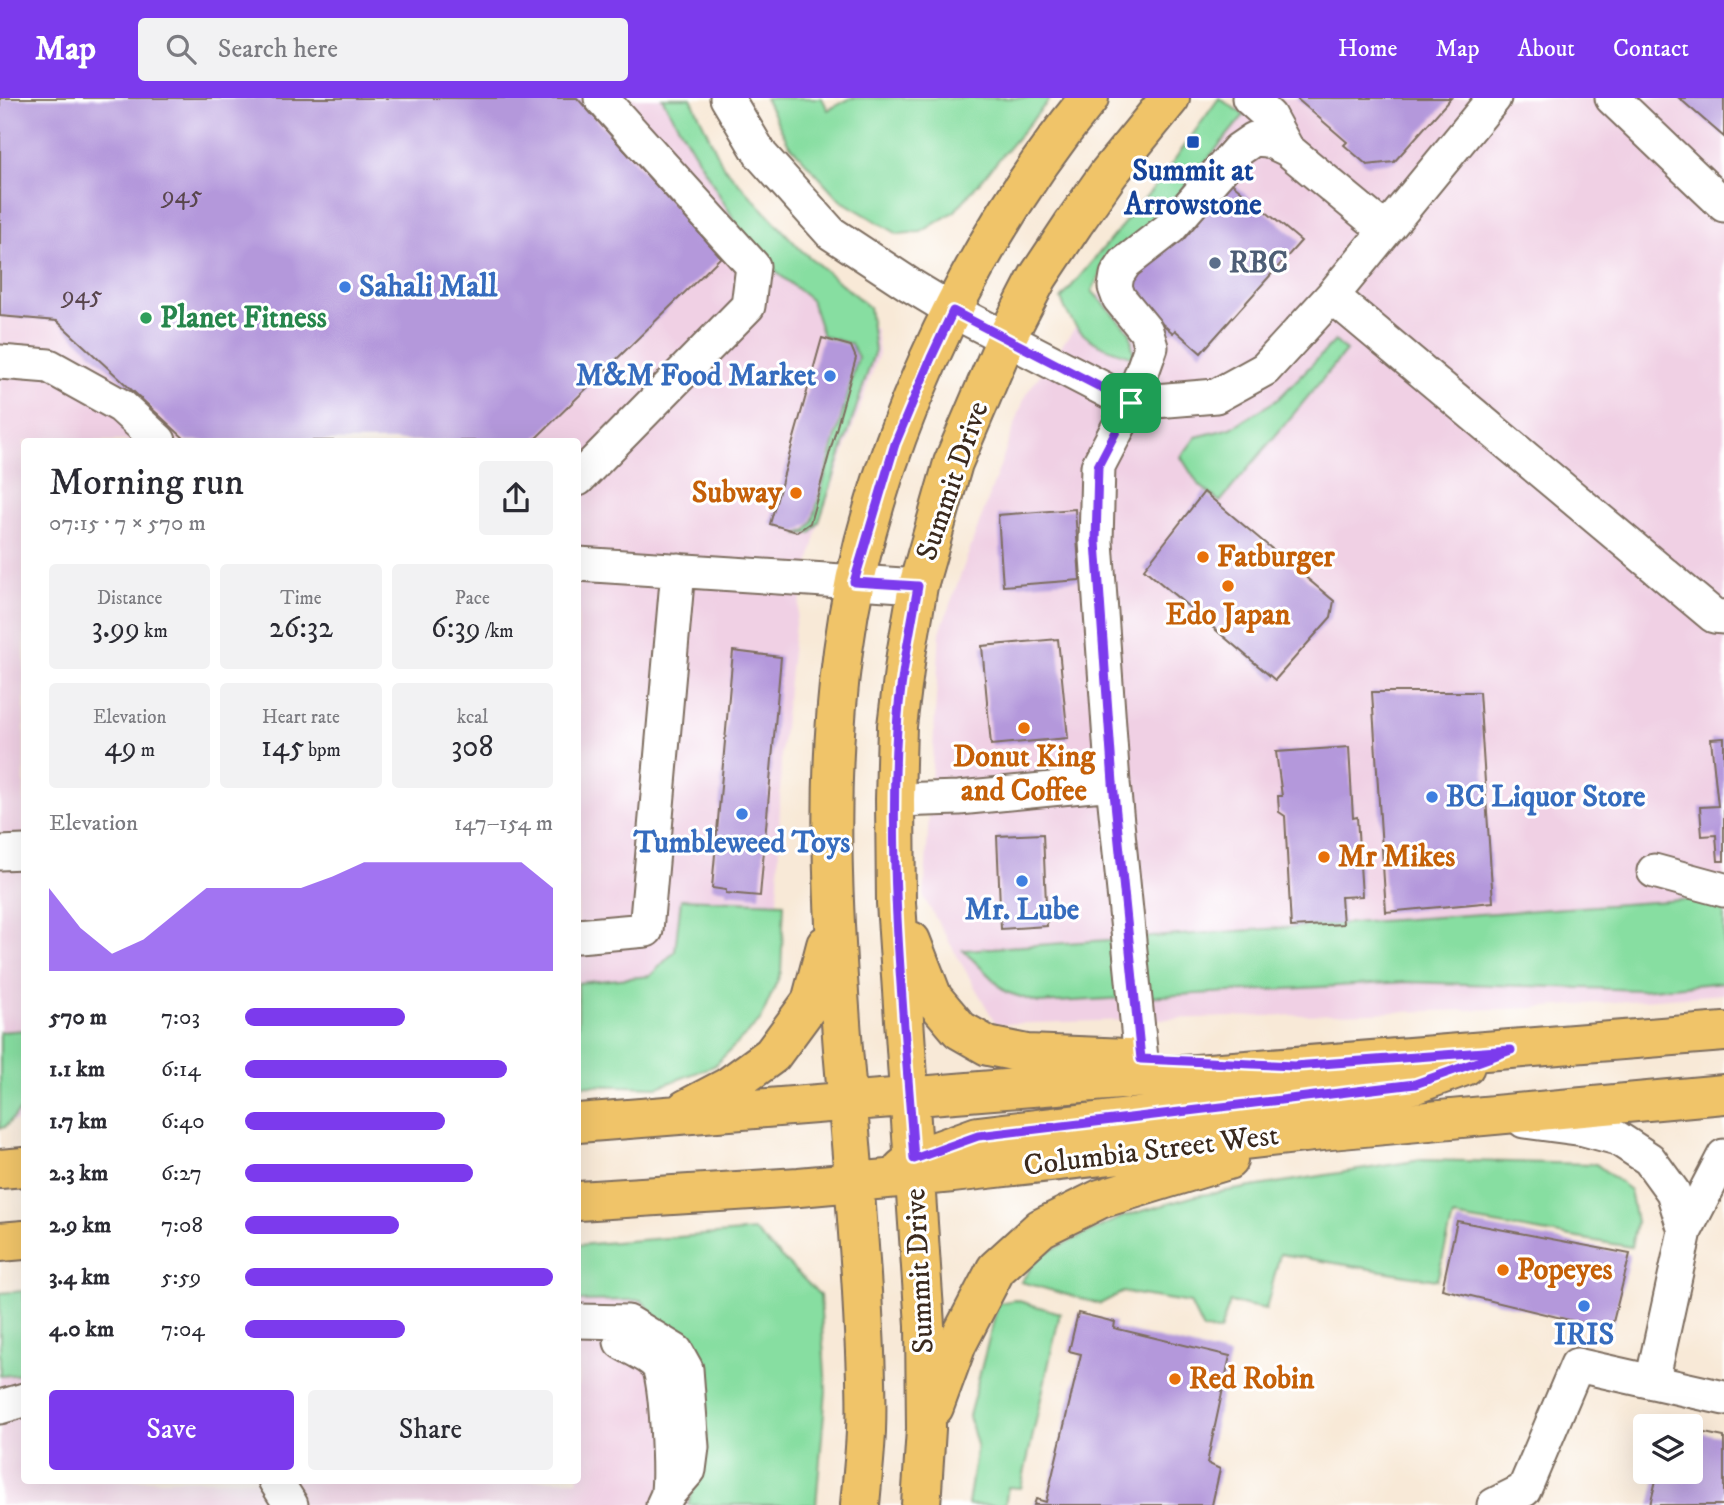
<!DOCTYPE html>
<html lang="en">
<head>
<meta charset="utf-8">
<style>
	body { margin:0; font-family:"IM FELL DW Pica",serif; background:#f2f2f3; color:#2b2b33; height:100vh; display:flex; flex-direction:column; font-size:26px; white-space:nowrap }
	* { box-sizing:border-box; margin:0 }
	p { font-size:23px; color:#7c7c81 }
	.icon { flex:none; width:38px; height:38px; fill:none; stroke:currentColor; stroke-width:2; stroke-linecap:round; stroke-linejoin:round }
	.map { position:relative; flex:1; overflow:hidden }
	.panel { position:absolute; left:21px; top:340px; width:560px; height:1046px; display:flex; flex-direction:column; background:#fff; border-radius:7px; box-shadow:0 7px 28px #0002 }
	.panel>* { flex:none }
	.controls { position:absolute; left:1633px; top:1316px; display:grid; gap:14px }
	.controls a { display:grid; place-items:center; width:70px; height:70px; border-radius:7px; background:#fff; box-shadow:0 7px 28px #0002; font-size:35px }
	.pin { position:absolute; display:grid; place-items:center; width:60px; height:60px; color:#fff; margin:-30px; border-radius:14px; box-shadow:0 4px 10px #0006 }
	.round { display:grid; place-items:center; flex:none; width:74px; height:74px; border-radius:7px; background:#f2f2f3 }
	.overview { display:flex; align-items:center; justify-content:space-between; height:119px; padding:0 28px }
	h1 { font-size:38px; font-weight:600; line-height:52px }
	.stats { display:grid; grid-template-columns:repeat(3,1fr); gap:10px; height:119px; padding:7px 28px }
	.stats div { display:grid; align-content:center; border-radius:7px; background:#f2f2f3; text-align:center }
	.stats b { font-size:30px; font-weight:600 }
	.stats small { font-size:19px; font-weight:400 }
	.stats p { font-size:19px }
	.chart { height:196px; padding:14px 28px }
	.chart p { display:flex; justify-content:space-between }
	.chart svg { width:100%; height:126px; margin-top:7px; fill:#7c3aed; opacity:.7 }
	.cta { display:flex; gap:14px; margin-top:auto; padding:14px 28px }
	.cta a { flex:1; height:80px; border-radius:7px; background:#7c3aed; color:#fff; font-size:28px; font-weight:600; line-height:80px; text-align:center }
	.cta a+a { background:#f2f2f3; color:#2b2b33 }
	ul { padding:0 28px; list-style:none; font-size:23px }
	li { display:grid; grid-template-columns:112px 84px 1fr; align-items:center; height:52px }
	li i { height:18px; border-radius:9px; background:#7c3aed }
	header { display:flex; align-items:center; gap:42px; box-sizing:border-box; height:98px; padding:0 35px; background:#7c3aed; color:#fff }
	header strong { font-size:33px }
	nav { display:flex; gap:38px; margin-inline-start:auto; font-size:24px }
	.search { width:490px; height:63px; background:#f2f2f3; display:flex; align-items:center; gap:18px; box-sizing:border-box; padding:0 24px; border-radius:7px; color:#7c7c81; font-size:26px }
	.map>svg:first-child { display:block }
	.built { fill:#f0d0e4 }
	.green { fill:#87dea1; stroke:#618460; stroke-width:2 }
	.building { fill:#b498db }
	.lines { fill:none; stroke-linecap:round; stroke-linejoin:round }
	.minor-casing { stroke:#7d6d5f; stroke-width:37 }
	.major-casing { stroke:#7d6d5f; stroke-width:42 }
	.minor { stroke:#fff; stroke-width:33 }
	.major { stroke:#f0c469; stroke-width:38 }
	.route-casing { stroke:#fff; stroke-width:14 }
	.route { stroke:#7c3aed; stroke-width:9 }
	.transit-dot { fill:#1a4fb4; stroke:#fff; stroke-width:2.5 }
	.service-dot { fill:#5c6f8a; stroke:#fff; stroke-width:2.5 }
	.shop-dot { fill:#3f7fe0; stroke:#fff; stroke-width:2.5 }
	.leisure-dot { fill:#2e9e5b; stroke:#fff; stroke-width:2.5 }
	.food-dot { fill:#e8710a; stroke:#fff; stroke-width:2.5 }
	.labels { text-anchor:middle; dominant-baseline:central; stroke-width:6; stroke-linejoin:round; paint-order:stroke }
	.number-label { font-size:26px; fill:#59464d }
	.transit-label { font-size:30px; font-weight:bold; fill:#164399; stroke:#fff }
	.service-label { font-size:30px; font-weight:bold; fill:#4e5e75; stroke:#fff; text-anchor:start }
	.shop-label { font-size:30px; font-weight:bold; fill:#366cbe; stroke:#fff }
	.leisure-label { font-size:30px; font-weight:bold; fill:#27864d; stroke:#fff; text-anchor:start }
	.street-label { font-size:30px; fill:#3b2a1e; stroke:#fff }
	.food-label { font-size:30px; font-weight:bold; fill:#c56008; stroke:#fff; text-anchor:start }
</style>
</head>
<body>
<header>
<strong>Map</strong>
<div class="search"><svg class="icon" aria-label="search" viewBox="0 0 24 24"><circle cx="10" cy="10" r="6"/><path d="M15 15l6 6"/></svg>Search here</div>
<nav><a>Home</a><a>Map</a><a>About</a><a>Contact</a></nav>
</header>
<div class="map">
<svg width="1724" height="1407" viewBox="0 0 1724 1407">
	<rect width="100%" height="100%" fill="#fff"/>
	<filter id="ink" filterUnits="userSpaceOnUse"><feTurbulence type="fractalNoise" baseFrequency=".0143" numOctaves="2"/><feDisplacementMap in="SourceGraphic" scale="14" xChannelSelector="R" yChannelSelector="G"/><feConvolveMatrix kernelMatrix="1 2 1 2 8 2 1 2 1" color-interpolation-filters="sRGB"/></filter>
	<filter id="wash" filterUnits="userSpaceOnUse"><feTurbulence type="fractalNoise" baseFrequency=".00686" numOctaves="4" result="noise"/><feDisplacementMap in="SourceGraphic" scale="28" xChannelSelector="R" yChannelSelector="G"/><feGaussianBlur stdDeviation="1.57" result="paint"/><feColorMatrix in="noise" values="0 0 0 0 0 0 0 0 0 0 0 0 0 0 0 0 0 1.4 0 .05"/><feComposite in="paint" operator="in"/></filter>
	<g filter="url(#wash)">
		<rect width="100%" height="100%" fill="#f8e9d7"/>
		<path class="built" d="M0 0H674L697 43 828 198 876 231 879 255 817 433 795 526 781 657 778 787 772 877 578 978V343H24V1022L0 1025Z
			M1244 0H1724V896L1533 910 996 926 924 800 940 534 1026 296Z
			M578 1148 820 1197 826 1293 816 1407H0V1199L24 1197V1382H578Z"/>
		<path class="green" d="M662 0H691L723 68 801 152 869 209 875 252 819 424 811 435 797 437 807 432 812 425 858 259 851 246 823 238 811 202 755 157Z
			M765 0H822L828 12 851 0H1051L955 113 921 134 898 136 840 102 788 45Z
			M1219 0 1244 17 1153 128 1105 164 1092 193 1130 234 1134 259C1096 248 1076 240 1061 201L1159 83Z
			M1335 243 1346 253 1220 404 1198 386 1181 359 1196 339 1231 330 1278 301Z
			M1724 799V884L1641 892 1407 884 1039 905 1006 894 963 852Z
			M681 801 784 805 781 874 760 923 714 968 658 989 578 987V885L650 878 675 853Z
			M24 932V1010H22L5 1029 0 1030V934Z
			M1421 1062 1596 1066 1630 1092 1636 1124 1631 1149 1453 1119 1437 1182 1280 1156 1266 1211 1230 1204 1220 1233 1203 1232 1190 1205 1123 1194 1100 1206 1021 1184 1040 1157 1122 1119 1195 1098Z
			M754 1133 820 1197 826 1293 816 1407H688L707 1352 685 1249 641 1202 578 1203V1147Z
			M24 1193V1276L0 1278V1195Z
			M1015 1202 1060 1215 1021 1390 1008 1389 1005 1407H968L977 1347 969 1318 998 1205Z"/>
		<g id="blocks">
			<path class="building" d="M0 0H577L721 159 533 343H187L57 223 0 218Z
				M1296 0H1451L1394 64 1367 67 1344 47 1347 44Z
				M1679 0H1724V39Z
				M1222 77 1301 143 1201 255 1175 232 1173 235 1122 192 1129 187Z
				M822 240 851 248 856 260 810 425 797 434 770 426Z
				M1204 394 1334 503 1331 519 1275 582 1144 471Z
				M1075 411 1080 482 1003 488 998 417Z
				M1058 541 1068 640 991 647 982 548Z
				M733 553 781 559 760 798 726 795V792L712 790Z
				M1372 594H1479L1493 804 1386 814Z
				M1724 640V763H1718L1716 737 1702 738 1700 709 1718 708 1711 641Z
				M1349 649 1353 720 1357 719 1362 798 1341 799 1343 826 1291 829 1285 718 1279 714 1278 698H1282L1276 654Z
				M1043 736 1047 828 1001 831 997 738Z
				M1457 1123 1630 1156 1611 1232 1442 1191Z
				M1078 1215 1115 1224 1114 1230 1230 1258 1207 1365 1220 1371 1212 1407H1034L1036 1401 1046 1404 1081 1256 1069 1253Z
				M1690 1332 1724 1339V1407H1650L1658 1374H1690Z"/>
		</g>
	</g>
	<g filter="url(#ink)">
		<use href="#blocks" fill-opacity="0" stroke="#7d6d5f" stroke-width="2"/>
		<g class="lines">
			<defs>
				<path id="minor" d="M727 0 761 57 831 135 910 187 953 213 1131 305 1216 298 1265 271 1332 198 1494 0
					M1249 0 1269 18 1287 51
					M1612 0 1724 107
					M1332 198 1714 518 1724 519
					M0 264 49 268 121 308 159 343
					M578 381 748 208 753 168 601 0
					M578 466 918 488
					M895 702 959 700 1113 685
					M0 755 24 754
					M1654 773 1724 792
					M578 838 646 832 678 472
					M1141 961 1113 685 1096 444 1098 368 1131 305 1151 249 1146 233 1119 200 1115 189 1117 177 1125 165 1170 130 1238 52 1254 41 1268 42 1287 51 1385 132
					M1524 1023 1584 1031 1617 1040 1649 1061 1673 1094 1685 1133
					M578 1223 628 1224 676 1253 686 1271 692 1349 689 1372 668 1396 663 1407
					M621 1244C632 1251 651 1258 658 1268 667 1281 670 1375 668 1393
					M1652 1284 1685 1133 1724 1058
					M0 1309 24 1302
					M275 1382 291 1407
					M1494 1407 1524 1392 1577 1267 1724 1300"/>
				<path id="major" d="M911 843 933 900 960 932 988 948 1027 956 1128 960
					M686 1011 728 989 772 957 811 904 826 847
					M578 1025 1724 934
					M0 1071 24 1069
					M902 1071 914 1061 978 1038 1415 986 1465 968
					M578 1103 799 1089 953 1075 1331 1032 1724 996
					M0 1144 24 1142
					M934 1309 957 1246 996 1171 1041 1130 1100 1101 1228 1062
					M860 1407C862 1383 865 1358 866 1333 868 1287 864 1240 862 1193 857 1112 850 1032 843 951 833 820 825 684 843 553 868 360 966 150 1089 0
					M921 1407 926 1331 925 1227 896 805 895 702 897 628 906 557 918 488 953 365 1006 241 1038 179 1074 125 1109 75 1170 0"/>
			</defs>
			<use href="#minor" class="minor-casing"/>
			<use href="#major" class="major-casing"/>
			<use href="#minor" class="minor"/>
			<use href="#major" class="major"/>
		</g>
	</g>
	<g class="lines" filter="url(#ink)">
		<defs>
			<path id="route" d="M953 213 1131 305 1098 368 1096 444 1113 685 1141 961 1294 968 1511 952 1415 986 978 1038 914 1061C904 918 888 774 897 630 900 582 910 535 918 488L854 484 895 346 931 260Z"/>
		</defs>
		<use href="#route" class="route-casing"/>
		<use href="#route" class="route"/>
	</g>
	<rect class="transit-dot" x="1186" y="37" width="14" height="14" rx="3.5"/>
	<circle class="service-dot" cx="1215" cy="165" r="7"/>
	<g class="shop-dot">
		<circle cx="345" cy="189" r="7"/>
		<circle cx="830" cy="278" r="7"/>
		<circle cx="1432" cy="699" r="7"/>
		<circle cx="742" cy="716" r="7"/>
		<circle cx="1022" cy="783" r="7"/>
		<circle cx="1584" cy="1208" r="7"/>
	</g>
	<circle class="leisure-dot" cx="146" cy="220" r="7"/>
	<g class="food-dot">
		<circle cx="796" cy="395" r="7"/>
		<circle cx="1203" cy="459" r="7"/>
		<circle cx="1228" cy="488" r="7"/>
		<circle cx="1024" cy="630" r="7"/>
		<circle cx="1324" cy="759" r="7"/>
		<circle cx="1503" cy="1172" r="7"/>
		<circle cx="1175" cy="1281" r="7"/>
	</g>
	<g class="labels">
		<g class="number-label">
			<text x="182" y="97">945</text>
			<text x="82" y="197">945</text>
		</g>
		<g class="transit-label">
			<text x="1193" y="73">Summit at<tspan x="1193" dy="34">Arrowstone</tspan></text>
		</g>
		<g class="service-label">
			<text x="1229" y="165">RBC</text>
		</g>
		<g class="shop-label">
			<text x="359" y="189" text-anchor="start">Sahali Mall</text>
			<text x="816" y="278" text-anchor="end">M&amp;M Food Market</text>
			<text x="1446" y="699" text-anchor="start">BC Liquor Store</text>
			<text x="742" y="745">Tumbleweed Toys</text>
			<text x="1022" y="812">Mr. Lube</text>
			<text x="1584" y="1237">IRIS</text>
		</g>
		<g class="leisure-label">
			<text x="160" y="220">Planet Fitness</text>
		</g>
		<g class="street-label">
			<text transform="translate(953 383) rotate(-71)">Summit Drive</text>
			<text transform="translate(1151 1053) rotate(-7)">Columbia Street West</text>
			<text transform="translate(920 1173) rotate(-93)">Summit Drive</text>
		</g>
		<g class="food-label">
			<text x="782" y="395" text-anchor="end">Subway</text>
			<text x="1217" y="459">Fatburger</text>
			<text x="1228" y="517" text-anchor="middle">Edo Japan</text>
			<text x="1024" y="659" text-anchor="middle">Donut King<tspan x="1024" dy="34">and Coffee</tspan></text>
			<text x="1338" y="759">Mr Mikes</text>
			<text x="1517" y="1172">Popeyes</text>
			<text x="1189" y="1281">Red Robin</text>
		</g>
	</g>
</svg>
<div class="controls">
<a><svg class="icon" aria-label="layers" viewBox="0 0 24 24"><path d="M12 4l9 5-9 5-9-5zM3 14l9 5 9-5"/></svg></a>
</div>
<div class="pin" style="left:1131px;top:305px;background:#1e9e55"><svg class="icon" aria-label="arrive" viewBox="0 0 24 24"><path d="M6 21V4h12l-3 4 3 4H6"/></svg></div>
<section class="panel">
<div class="overview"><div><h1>Morning run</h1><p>07:15 · 7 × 570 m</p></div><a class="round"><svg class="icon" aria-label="share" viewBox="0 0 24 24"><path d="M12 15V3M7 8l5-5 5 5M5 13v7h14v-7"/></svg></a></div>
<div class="stats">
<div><p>Distance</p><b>3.99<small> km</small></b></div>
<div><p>Time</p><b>26:32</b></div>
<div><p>Pace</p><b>6:39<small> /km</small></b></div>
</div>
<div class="stats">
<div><p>Elevation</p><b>49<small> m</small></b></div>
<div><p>Heart rate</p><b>145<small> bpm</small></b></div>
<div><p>kcal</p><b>308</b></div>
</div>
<div class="chart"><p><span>Elevation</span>147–154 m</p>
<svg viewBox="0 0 160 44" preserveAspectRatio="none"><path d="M0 44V15L10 29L20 38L30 33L40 24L50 15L60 15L70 15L80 15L90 11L100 6L110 6L120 6L130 6L140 6L150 6L160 15V44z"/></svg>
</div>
<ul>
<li><b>570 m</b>7:03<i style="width:52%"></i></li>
<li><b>1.1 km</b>6:14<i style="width:85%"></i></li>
<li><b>1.7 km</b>6:40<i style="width:65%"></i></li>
<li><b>2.3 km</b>6:27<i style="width:74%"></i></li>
<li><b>2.9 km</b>7:08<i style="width:50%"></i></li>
<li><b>3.4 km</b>5:59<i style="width:100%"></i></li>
<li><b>4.0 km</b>7:04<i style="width:52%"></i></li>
</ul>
<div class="cta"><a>Save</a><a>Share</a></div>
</section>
</div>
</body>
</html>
